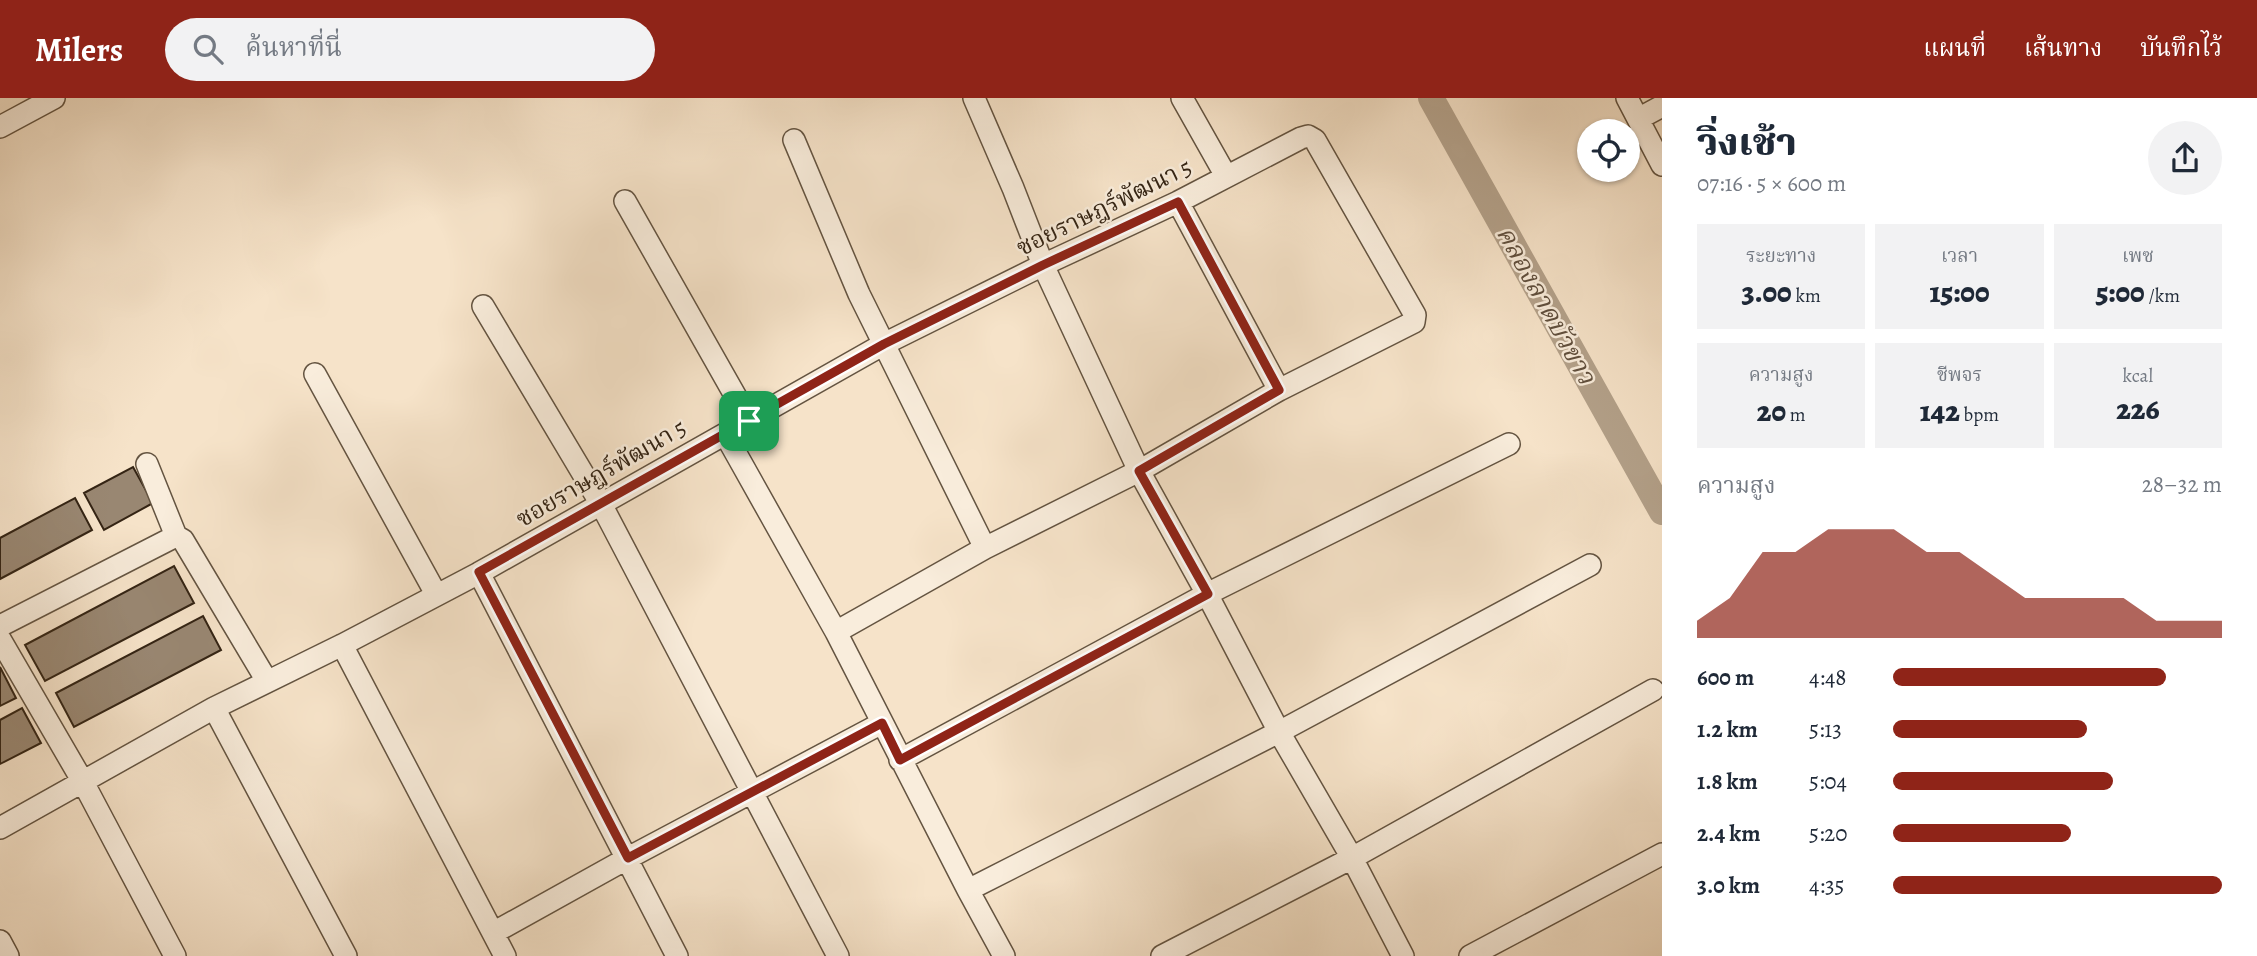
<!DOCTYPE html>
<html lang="th">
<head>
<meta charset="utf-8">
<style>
	body { margin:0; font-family:Alegreya,"Noto Serif Thai",serif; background:#f2f2f3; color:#1f2937; height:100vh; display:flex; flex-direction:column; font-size:26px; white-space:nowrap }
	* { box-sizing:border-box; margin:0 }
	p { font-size:23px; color:#747a83 }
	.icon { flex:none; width:38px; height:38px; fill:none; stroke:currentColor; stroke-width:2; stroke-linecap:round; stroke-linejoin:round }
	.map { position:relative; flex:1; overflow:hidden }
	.drawer { display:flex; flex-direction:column; background:#fff; width:595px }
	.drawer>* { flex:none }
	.fabs { position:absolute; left:1577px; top:21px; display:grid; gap:14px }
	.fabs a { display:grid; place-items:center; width:63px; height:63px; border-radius:50%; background:#fff; box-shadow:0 2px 5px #0004; font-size:35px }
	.pin { position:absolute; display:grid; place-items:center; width:60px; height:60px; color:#fff; margin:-30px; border-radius:14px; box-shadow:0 4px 10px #0006 }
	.round { display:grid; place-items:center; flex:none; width:74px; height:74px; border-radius:37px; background:#f2f2f3 }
	.overview { display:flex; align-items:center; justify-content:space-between; height:119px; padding:0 35px }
	h1 { font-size:38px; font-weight:800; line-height:52px }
	.figures { display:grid; grid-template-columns:repeat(3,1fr); gap:10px; height:119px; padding:7px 35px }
	.figures div { display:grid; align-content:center; border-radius:0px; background:#f2f2f3; text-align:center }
	.figures b { font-size:30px; font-weight:800 }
	.figures small { font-size:19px; font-weight:400 }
	.figures p { font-size:19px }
	.chart { height:196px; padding:14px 35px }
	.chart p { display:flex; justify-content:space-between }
	.chart svg { width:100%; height:126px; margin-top:7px; fill:#8f2418; opacity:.7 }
	ul { padding:0 35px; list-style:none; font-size:23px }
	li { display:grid; grid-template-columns:112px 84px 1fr; align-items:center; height:52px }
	li i { height:18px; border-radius:9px; background:#8f2418 }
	header { display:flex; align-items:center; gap:42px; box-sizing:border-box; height:98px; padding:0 35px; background:#8f2418; color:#fff }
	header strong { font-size:33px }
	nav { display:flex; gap:38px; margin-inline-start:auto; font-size:24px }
	.search { width:490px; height:63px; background:#f2f2f3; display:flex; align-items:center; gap:18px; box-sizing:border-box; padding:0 24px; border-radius:38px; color:#747a83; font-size:26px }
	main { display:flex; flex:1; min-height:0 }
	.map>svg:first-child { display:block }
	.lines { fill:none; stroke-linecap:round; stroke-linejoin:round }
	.canal { stroke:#b4a28b; stroke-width:26 }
	.building { fill:#998772; stroke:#342414; stroke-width:2 }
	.street-casing { stroke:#645441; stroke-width:24 }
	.street { stroke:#f9eddc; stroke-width:21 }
	.route-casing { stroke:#fff; stroke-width:14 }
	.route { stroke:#8f2418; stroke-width:9 }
	.labels { text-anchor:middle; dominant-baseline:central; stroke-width:5; stroke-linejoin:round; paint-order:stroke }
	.street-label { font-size:24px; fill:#342414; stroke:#f9eddc }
	.water-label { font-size:26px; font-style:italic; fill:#61503e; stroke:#f9eddc }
</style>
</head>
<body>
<header>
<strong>Milers</strong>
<div class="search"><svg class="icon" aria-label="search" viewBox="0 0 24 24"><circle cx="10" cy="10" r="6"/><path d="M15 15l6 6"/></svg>ค้นหาที่นี่</div>
<nav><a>แผนที่</a><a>เส้นทาง</a><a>บันทึกไว้</a></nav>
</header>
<main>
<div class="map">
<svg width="1662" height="858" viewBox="0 0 1662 858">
	<rect width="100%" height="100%" fill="#f6e3c9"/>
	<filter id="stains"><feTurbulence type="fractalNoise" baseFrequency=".00286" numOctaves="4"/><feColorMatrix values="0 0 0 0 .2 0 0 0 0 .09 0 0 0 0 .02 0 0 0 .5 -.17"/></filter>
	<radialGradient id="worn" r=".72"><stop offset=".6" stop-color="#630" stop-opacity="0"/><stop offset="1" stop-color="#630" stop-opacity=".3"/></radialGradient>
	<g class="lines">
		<path class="canal" d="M1431 0 1662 414"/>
	</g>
	<path class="building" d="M133 369 153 405 104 432 84 395Z
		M75 400 92 432 0 481V440Z
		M174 468 194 505 45 583 25 547Z
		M203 518 221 552 74 629 56 595Z
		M0 569 16 600 0 608Z
		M22 610 41 645 0 666V622Z"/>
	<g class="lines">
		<defs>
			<path id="street" d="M974 0 1013 90 1043 167 1139 373 1207 496 1279 634 1352 760 1403 858
				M1182 0 1226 78
				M1627 0 1662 67
				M1638 21 1662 8
				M0 29 54 0
				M794 42 859 196 985 450
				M625 103 749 322
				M1178 104 1279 292
				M483 208 601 406 838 858
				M315 276 436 496
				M725 336 836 534 968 792 1004 858
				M147 366 176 438 183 442 267 583
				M479 475 677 858
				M0 528 176 438
				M0 541 83 684 175 858
				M342 547 505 858
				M214 610 346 858
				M900 662 1207 496 1509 346
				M0 730 214 610 342 547 479 475 884 246 1043 167 1178 104 1301 40 1308 38 1315 42 1415 217 1414 224 1279 292 1139 373 985 450 836 534
				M968 792 1279 634 1590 467
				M493 835 628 760 882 625
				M0 843 8 858
				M1162 858 1352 760 1653 592
				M1470 858 1662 756"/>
		</defs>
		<use href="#street" class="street-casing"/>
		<use href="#street" class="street"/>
	</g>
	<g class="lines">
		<defs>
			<path id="route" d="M1178 104 1279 292 1139 373 1208 496 900 662 882 625 628 760 479 474 884 246 1043 167Z"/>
		</defs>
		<use href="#route" class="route-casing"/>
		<use href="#route" class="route"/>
	</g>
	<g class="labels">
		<g class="street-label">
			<text transform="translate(1104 109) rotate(-26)">ซอยราษฎร์พัฒนา 5</text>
			<text transform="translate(601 375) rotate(-30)">ซอยราษฎร์พัฒนา 5</text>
		</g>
		<g class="water-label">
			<text transform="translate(1546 207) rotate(61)">คลองลาดบัวขาว</text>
		</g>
	</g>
	<rect width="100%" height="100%" filter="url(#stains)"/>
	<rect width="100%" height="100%" fill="url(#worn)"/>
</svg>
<div class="fabs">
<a><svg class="icon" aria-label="locate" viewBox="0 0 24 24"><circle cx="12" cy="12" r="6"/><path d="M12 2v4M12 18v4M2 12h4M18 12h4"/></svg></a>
</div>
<div class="pin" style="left:749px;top:323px;background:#1e9e55"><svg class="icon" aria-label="arrive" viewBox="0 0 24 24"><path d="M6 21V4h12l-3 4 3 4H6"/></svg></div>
</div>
<section class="drawer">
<div class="overview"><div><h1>วิ่งเช้า</h1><p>07:16 · 5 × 600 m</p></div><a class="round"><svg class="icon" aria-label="share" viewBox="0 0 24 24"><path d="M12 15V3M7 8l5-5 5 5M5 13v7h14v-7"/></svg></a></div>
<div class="figures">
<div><p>ระยะทาง</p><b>3.00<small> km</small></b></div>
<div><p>เวลา</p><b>15:00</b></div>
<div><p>เพซ</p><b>5:00<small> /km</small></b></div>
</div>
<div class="figures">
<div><p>ความสูง</p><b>20<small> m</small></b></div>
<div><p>ชีพจร</p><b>142<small> bpm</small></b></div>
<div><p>kcal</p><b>226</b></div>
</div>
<div class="chart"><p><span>ความสูง</span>28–32 m</p>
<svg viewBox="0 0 160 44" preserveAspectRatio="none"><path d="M0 44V38L10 30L20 14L30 14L40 6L50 6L60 6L70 14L80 14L90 22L100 30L110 30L120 30L130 30L140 38L150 38L160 38V44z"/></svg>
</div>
<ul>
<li><b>600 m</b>4:48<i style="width:83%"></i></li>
<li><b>1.2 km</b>5:13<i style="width:59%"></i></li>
<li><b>1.8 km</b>5:04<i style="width:67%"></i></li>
<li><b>2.4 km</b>5:20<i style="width:54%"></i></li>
<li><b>3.0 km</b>4:35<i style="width:100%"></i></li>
</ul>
</section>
</main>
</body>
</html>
